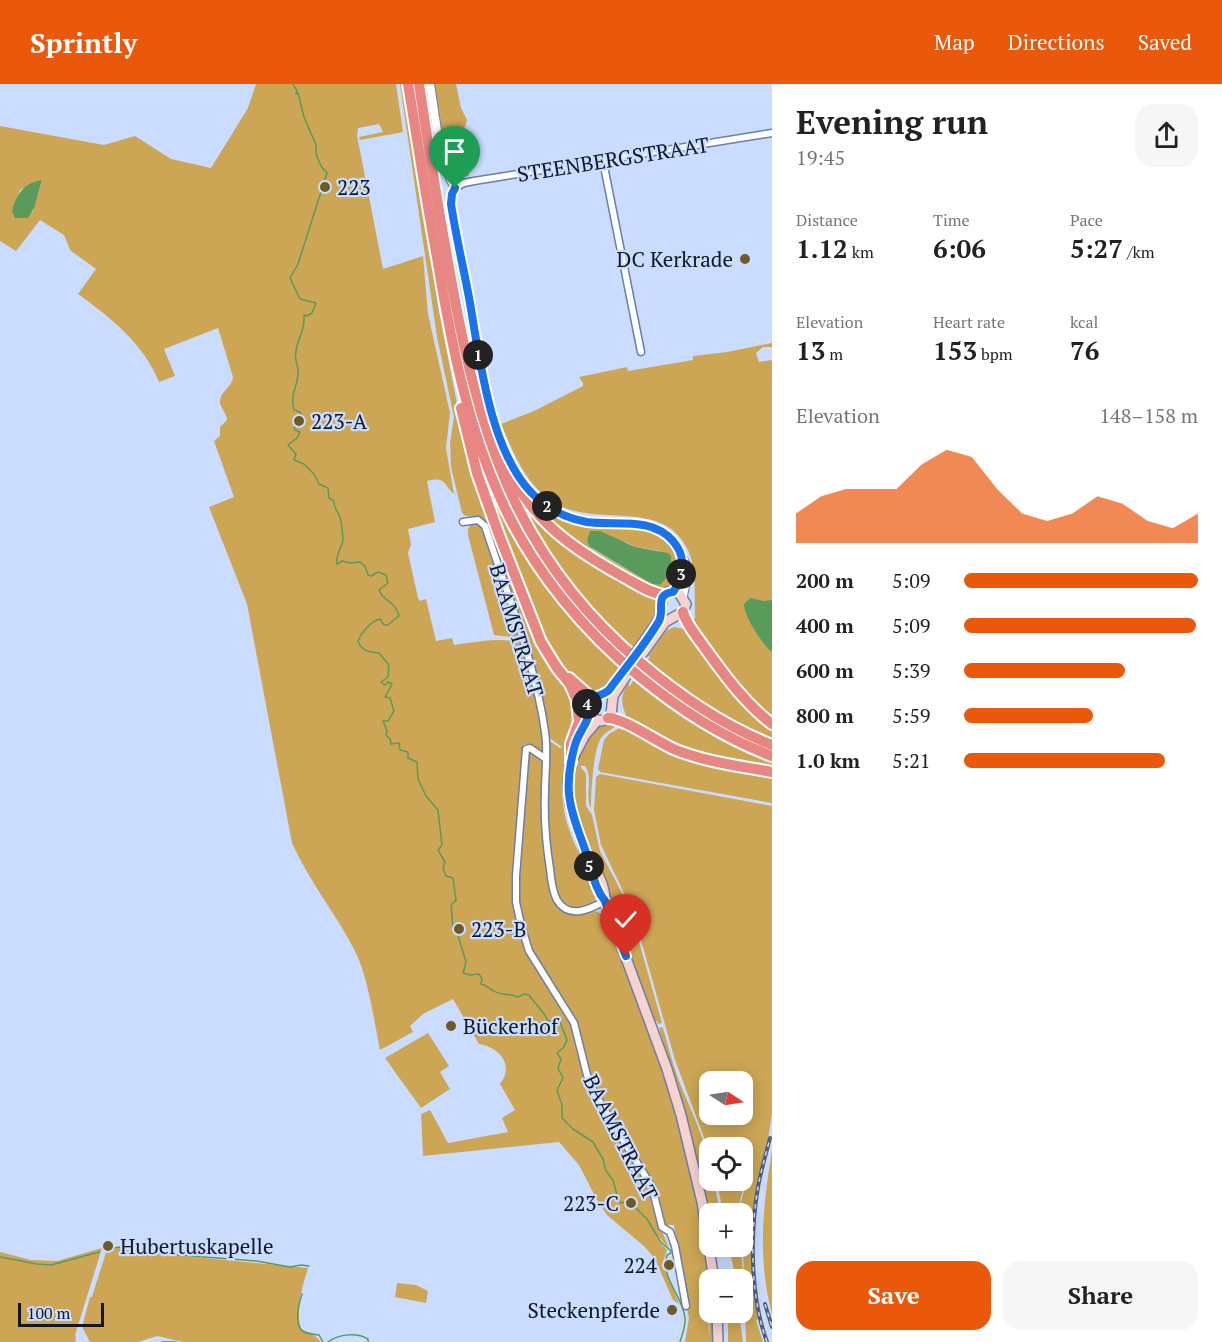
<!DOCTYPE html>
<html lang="en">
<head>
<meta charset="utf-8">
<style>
	body { margin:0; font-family:"PT Serif",serif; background:#f6f6f6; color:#222; height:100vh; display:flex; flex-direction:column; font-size:22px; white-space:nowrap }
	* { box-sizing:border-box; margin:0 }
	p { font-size:20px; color:#767676 }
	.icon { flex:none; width:33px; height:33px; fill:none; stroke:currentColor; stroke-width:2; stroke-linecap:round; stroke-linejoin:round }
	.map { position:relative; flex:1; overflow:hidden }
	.side { display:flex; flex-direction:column; background:#fff; width:450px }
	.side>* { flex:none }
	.needle { width:39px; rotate:102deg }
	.tools { position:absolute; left:699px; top:987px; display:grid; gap:12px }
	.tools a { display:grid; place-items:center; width:54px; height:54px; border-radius:12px; background:#fff; box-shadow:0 3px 15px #0003; font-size:30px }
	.scale { position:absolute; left:18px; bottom:15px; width:86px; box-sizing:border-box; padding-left:6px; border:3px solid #101727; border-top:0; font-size:16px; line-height:21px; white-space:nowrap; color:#101727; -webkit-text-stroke:4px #cadcff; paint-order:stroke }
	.pin { position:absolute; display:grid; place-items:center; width:51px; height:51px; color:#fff; margin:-62px -26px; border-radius:50% 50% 50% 0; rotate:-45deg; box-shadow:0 0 6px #0007 }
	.pin .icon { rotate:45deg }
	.km { position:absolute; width:30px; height:30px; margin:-15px; border-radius:50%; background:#222; color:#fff; font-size:16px; line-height:30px; text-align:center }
	.round { display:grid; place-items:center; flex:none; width:63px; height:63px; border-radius:18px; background:#f6f6f6 }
	.overview { display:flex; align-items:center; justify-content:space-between; height:102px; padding:0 24px }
	h1 { font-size:33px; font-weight:800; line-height:45px }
	.metrics { display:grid; grid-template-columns:repeat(3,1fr); gap:9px; height:102px; padding:6px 24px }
	.metrics div { display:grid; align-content:center }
	.metrics b { font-size:26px; font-weight:800 }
	.metrics small { font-size:16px; font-weight:400 }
	.metrics p { font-size:16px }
	.chart { height:168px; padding:12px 24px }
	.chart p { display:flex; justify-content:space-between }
	.chart svg { width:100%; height:108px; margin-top:6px; fill:#ea580c; opacity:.7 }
	.action { display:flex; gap:12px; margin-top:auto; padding:12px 24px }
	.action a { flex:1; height:69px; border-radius:18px; background:#ea580c; color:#fff; font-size:24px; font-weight:800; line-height:69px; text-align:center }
	.action a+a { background:#f6f6f6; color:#222 }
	ul { padding:0 24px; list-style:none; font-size:20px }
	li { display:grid; grid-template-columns:96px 72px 1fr; align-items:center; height:45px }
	li i { height:15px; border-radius:8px; background:#ea580c }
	header { display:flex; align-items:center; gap:36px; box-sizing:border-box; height:84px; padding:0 30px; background:#ea580c; color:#fff }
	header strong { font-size:28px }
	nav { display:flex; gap:33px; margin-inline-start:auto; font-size:21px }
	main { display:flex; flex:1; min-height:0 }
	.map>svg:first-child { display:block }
	.green { fill:#cca655; fill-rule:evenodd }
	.water { fill:#5a9a5b }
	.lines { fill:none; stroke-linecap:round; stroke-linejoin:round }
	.stream { stroke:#5a9a5b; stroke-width:1.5 }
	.minor-casing { stroke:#6b7ea6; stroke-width:9 }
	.tertiary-casing { stroke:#6b7ea6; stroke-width:10 }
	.secondary-casing { stroke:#6b7ea6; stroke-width:12 }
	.trunk-casing { stroke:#fff; stroke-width:14 }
	.minor { stroke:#fff; stroke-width:6 }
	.tertiary { stroke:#fff; stroke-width:8 }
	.secondary { stroke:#f6d2d0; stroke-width:9 }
	.trunk { stroke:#e88683; stroke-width:10 }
	.rail-casing { stroke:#545f76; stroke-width:4 }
	.rail { stroke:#cadcff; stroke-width:1.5; stroke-dasharray:4.5; stroke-linecap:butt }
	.secondary-bridge-casing { stroke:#6b7ea6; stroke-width:12; stroke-linecap:butt }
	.secondary-bridge { stroke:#f6d2d0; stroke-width:9 }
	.route-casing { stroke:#fff; stroke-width:12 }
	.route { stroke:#1a73e8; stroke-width:8 }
	.poi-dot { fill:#705929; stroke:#cadcff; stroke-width:2 }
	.labels { text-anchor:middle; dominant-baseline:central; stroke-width:4.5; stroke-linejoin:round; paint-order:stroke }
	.street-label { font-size:21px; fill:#101727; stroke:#cadcff }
	.poi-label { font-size:21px; fill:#101727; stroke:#cadcff; text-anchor:start }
</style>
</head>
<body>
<header>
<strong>Sprintly</strong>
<nav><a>Map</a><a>Directions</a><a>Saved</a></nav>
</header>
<main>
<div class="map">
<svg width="772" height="1258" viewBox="0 0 772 1258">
	<rect width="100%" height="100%" fill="#cadcff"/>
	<path class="green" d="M256 0H396L403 48 360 56 359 53 383 48 379 40 358 44 357 51 383 185 423 172 428 230 450 329 446 364 454 410C443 400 446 392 427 397L435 438 408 445 411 460 408 469 418 514 420 517 426 515 436 557 452 554 454 561C472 559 507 551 522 561L538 624 544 668 543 669 532 662 524 660 514 809 517 838 520 853 526 865 563 923 572 943 591 1010 651 1103 662 1147 669 1164 658 1152 656 1153 667 1166 663 1178 679 1220 673 1216 655 1175 645 1163 607 1131 596 1114 579 1081 559 1058 423 1072 421 1030 430 1026 448 1059 508 1048 502 1034 515 1026 500 1000C515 981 499 963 479 960L453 915 423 930 410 942 413 948 380 966C374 937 368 893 355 867 336 830 309 797 292 759L247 520 209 423 234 413 214 357 220 352V343L227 336C227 329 219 323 220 316 221 307 232 303 233 293L218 244 164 265 175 292 159 298C144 260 110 233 78 210L96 185 70 166 64 151 40 136 16 167 0 157V42L104 61 135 52 171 75 211 84 248 24ZM42 97 32 129 15 119 20 106Z
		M400 0H404L439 227 458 325 469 368 558 588 577 625C569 663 555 700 567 739 574 763 587 783 596 807L595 817 585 824H573L563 818 557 808 549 762 547 723 548 660 551 658 560 664 562 663 548 653 488 442 480 433 466 432 462 429 451 383 450 359 454 333 437 253Z
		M432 0H456L461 24 467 36 461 55 455 56 461 77 467 79 469 92 458 90C443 58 438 35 432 0Z
		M772 259V263H763L756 269 759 278 772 276V637L758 626 691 540 695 534C694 512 697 486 688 466 663 412 595 446 551 417 525 399 513 368 501 340L534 327 583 302V299L579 293 627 283 628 287 693 276V272L727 268Z
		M465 326 510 440 622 582 608 604 592 611 560 579 542 548 490 422Z
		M502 365 516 393 555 430 643 444 660 452 672 463 677 474 679 490 673 503 661 508 587 470 540 431 506 379 500 366ZM626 458 635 463 660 467V501L652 500 590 464Z
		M501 377 538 434 658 513 657 535 632 568 613 552 548 470Z
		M472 439H477L482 443 518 554 494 551 468 451V445Z
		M674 543 685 545 772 642V657L705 623 645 580 650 573 648 572 666 547Z
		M635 594 772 675V686L686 668 624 637 626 631C620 617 621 610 629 598V603Z
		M611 637 619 639C614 645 606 647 601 654 593 668 591 707 591 724 584 711 594 695 585 682H580L586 690V722L592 731 600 767 624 813 632 833 662 939 658 940 657 937 653 938C638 895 625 853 608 811 594 776 573 740 573 702 572 679 584 661 595 642Z
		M621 643 652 657 772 690V719L600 688 598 685 604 656 609 650Z
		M530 667 543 679 553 814C564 835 577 830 596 827L606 833 672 1009 697 1110 710 1196 709 1217 707 1202 709 1254 710 1229H714V1258H685L689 1234 680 1190 674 1141H664L656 1106 598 1013 586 983 585 966 578 943 567 919 530 863 522 841 517 808 526 672Z
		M600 690 772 722V1029L768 1055 757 1097 752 1142 754 1213 759 1235 756 1236 763 1258H746L742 1130 738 1129 745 1103 744 1061 742 1063 710 1064 709 1067 675 976 633 828 601 761 594 726 596 693ZM710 998H742V1030H710Z
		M661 943 663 944C668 961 672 978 678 994 691 1029 709 1058 710 1096L714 1097 720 1129 710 1130 709 1140 690 1047 659 944Z
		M428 949 449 982 440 988 450 1005 421 1024 385 974Z
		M743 1064 744 1101 737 1129H723L717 1097 742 1096Z
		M772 1066V1230C757 1175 763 1121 772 1066Z
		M729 1163H741L744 1203V1240L742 1229V1196L736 1195Z
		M102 1164 75 1251 76 1253 75 1258H0V1168L31 1176 57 1177Z
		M119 1164 131 1167 308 1184C302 1204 295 1225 301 1245L314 1251 321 1258H183L157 1252 138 1258H90L82 1243 90 1213H92L107 1165Z
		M397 1199 416 1201 428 1207 426 1219 395 1213Z
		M725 1229H739L743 1258H728V1233L725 1232Z"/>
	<path class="water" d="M42 96 34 124 28 134H15L12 127C17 109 24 99 42 96Z
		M590 447H600L635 463 668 469 671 472C672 485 669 492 660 501L652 500 590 463 587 457Z
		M750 514 764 517 772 516V568C762 560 744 532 744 520Z"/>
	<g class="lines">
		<path class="stream" d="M293 0 297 7 296 10 298 9 304 33 316 61V70L321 82 327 89 298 180 290 194 300 215 316 219 312 229 307 232 304 231C305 249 298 251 296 267 294 274 297 278 298 285 300 299 289 310 294 326L300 328 303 334 294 344 295 346 300 348 297 354 288 361 296 370 294 376 304 380 314 390 319 400 328 404 329 414 334 417C333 425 339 427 340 434 342 439 342 447 343 453 344 462 335 470 337 480L342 477 350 479 360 478 365 482 368 491 371 492 378 488 386 491 388 499 379 506C383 518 395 516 399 532L388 541H384L380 535C371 537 361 549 358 557 362 568 370 568 379 569L389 581 388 593 381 598 385 601 388 598 392 600 385 613 390 614 394 627 388 637H383L387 647 386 651 390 655 391 660 399 659 400 666 408 668V674L417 678 418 695 426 712 438 726 442 761 438 766 445 778 443 784 446 792 453 794 456 816 451 821 453 843 457 848 466 878 463 889 470 891 479 890 482 895 481 900C487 901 489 905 494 907 501 912 510 909 518 913L524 910 529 911C535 920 543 926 548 937L560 938 567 956 564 963 557 969 561 975 558 984 563 994 557 1006 562 1021V1034L573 1045 593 1058 603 1075 606 1087 613 1096 619 1118 630 1120 636 1124 647 1135 660 1157 672 1168
			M108 1165 120 1163 166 1170 257 1177 290 1183 301 1181 309 1182
			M671 1169 667 1171C660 1194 683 1212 685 1234 686 1242 682 1251 680 1258
			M0 1173 37 1180 51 1181 99 1168
			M302 1210C299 1219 293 1242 304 1248 308 1250 315 1250 319 1251L323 1258
			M162 1258H176
			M328 1258C339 1250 357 1248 368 1255V1258"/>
		<defs>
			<path id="minor" d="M603 77 641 268
				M455 104 464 99 474 97 772 49
				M463 438 478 436 485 442C506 507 536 581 545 648 548 668 545 688 545 708 544 733 546 760 550 785 551 795 552 807 557 816 569 836 590 825 605 817
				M546 675 530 664 526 665 516 792V818L521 841 529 867 574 939 587 991 595 1010 652 1103 662 1143 670 1148 675 1162 686 1222"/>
			<path id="tertiary" d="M430 0C435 31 439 77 455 104L452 110 451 120C456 153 464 186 470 219 480 280 489 366 534 412 548 426 567 434 586 438 603 440 620 438 636 440 658 442 673 453 682 473 684 477 686 480 687 485 688 494 684 504 683 512
				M673 508 680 495 682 474"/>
			<path id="secondary" d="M638 566 659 536C664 524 655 502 679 509L686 520 683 528 665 538 642 570
				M622 589 607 608 589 615 587 625 593 635 602 637 611 631 613 612 626 592
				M577 656 589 631
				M572 672 568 699 570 720 589 780
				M572 676 585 651 597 637
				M588 776C598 788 605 802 605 817L667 985 681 1031 702 1118 714 1196
				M717 1228 718 1258"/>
			<path id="trunk" d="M408 0C418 60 427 120 438 179 452 263 468 346 505 424 535 488 585 548 640 593 679 625 724 654 772 672
				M419 0C428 61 438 123 449 184 477 343 512 471 641 579 680 612 724 642 772 661
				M461 324 477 389 499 451 541 558 557 584 570 600 577 616 579 638 571 660V678
				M502 374C530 434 566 461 622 492 635 499 649 509 664 511
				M683 528C686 540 695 550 702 560 723 589 743 618 772 640
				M569 594 586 609 589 615
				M608 634C626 635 657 658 676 666 706 678 740 682 772 688"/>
		</defs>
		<use href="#minor" class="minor-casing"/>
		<use href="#tertiary" class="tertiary-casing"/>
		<use href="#secondary" class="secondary-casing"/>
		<use href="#trunk" class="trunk-casing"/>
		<use href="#minor" class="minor"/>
		<use href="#tertiary" class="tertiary"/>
		<use href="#secondary" class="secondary"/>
		<use href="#trunk" class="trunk"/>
		<defs>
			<path id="rail" d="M765 1220 772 1243
				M767 1258C750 1213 750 1150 758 1103 761 1086 766 1070 770 1054"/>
		</defs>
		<use href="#rail" class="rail-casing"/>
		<use href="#rail" class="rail"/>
		<defs>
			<path id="secondary-bridge" d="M622 589 638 566"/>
		</defs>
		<use href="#secondary-bridge" class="secondary-bridge-casing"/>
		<use href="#secondary-bridge" class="secondary-bridge"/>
	</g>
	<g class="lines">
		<defs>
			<path id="route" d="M455 104 452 110 451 120C456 153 464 186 470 219 480 277 491 375 538 415 552 427 569 435 587 438 616 442 651 432 673 457 678 463 682 470 682 478 680 489 681 498 673 508 654 510 665 526 659 537 645 561 626 583 609 606 599 615 582 610 589 631 586 641 578 650 575 661 561 711 572 728 588 774 593 790 595 805 605 817L626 872"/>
		</defs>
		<use href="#route" class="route-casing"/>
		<use href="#route" class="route"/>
	</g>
	<g class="poi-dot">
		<circle cx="325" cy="103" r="6"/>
		<circle cx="745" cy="175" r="6"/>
		<circle cx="299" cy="337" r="6"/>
		<circle cx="459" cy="845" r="6"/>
		<circle cx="451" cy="942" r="6"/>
		<circle cx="631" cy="1119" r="6"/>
		<circle cx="108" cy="1162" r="6"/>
		<circle cx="669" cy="1181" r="6"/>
		<circle cx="672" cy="1226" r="6"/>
	</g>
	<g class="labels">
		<g class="street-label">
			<text transform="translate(613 75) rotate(-9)">STEENBERGSTRAAT</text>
			<text transform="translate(517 546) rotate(73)">BAAMSTRAAT</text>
			<text transform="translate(621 1053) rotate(63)">BAAMSTRAAT</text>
		</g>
		<g class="poi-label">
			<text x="337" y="103">223</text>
			<text x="733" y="175" text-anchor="end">DC Kerkrade</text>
			<text x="311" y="337">223-A</text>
			<text x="471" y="845">223-B</text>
			<text x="463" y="942">Bückerhof</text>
			<text x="619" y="1119" text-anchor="end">223-C</text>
			<text x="120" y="1162">Hubertuskapelle</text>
			<text x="657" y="1181" text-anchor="end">224</text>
			<text x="660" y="1226" text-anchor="end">Steckenpferde</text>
		</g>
	</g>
</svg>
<div class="tools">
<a><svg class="needle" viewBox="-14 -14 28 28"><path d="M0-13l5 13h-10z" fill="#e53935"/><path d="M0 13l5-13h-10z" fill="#767676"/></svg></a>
<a><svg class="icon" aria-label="locate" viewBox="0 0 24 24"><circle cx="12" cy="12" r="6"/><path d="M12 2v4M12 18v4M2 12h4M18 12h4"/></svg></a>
<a>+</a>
<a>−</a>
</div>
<div class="scale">100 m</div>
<div class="pin" style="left:455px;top:104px;background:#1e9e55"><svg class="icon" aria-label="arrive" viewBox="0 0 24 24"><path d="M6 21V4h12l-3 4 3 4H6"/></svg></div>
<div class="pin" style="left:626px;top:872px;background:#d93025"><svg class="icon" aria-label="check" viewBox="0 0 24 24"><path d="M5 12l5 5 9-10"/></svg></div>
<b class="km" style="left:478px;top:271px">1</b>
<b class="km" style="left:547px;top:422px">2</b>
<b class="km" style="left:681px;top:490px">3</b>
<b class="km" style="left:587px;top:620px">4</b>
<b class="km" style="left:589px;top:782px">5</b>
</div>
<section class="side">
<div class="overview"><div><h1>Evening run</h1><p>19:45</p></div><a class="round"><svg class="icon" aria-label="share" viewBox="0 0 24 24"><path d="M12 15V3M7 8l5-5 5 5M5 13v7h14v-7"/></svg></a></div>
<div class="metrics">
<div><p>Distance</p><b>1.12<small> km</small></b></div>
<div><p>Time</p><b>6:06</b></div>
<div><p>Pace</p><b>5:27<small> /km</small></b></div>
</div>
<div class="metrics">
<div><p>Elevation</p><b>13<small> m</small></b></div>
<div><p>Heart rate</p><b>153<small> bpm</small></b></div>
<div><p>kcal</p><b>76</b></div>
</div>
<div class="chart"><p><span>Elevation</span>148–158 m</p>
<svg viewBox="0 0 160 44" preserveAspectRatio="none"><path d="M0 44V32L10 25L20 22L30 22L40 22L50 12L60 6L70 9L80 22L90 32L100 35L110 32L120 25L130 28L140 35L150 38L160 32V44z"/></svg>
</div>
<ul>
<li><b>200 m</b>5:09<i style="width:100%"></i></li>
<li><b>400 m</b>5:09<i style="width:99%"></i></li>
<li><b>600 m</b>5:39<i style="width:69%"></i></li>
<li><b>800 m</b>5:59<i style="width:55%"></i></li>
<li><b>1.0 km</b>5:21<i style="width:86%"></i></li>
</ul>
<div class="action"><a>Save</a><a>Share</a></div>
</section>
</main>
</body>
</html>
